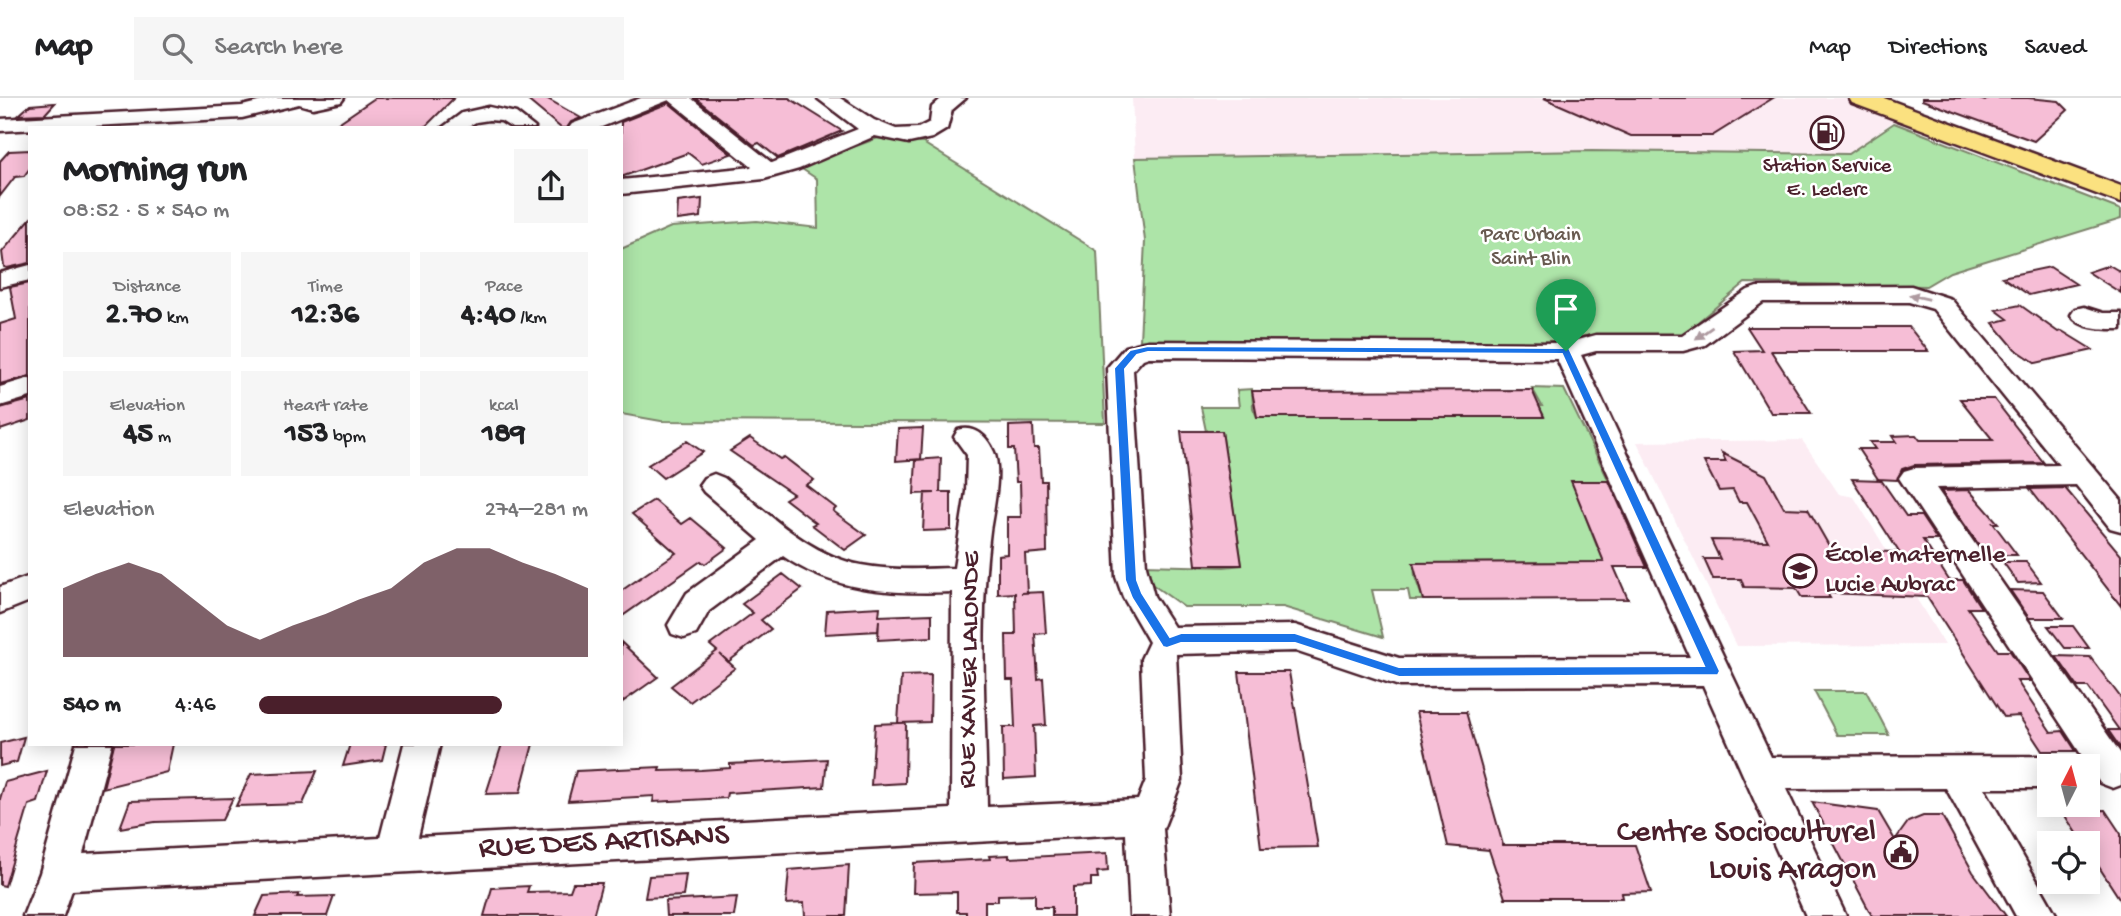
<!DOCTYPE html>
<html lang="en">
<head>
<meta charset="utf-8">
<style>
	body { margin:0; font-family:"Gochi Hand",sans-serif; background:#f6f6f6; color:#202124; height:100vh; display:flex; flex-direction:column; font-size:26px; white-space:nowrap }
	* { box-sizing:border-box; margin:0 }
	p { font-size:23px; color:#757577 }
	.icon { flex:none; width:38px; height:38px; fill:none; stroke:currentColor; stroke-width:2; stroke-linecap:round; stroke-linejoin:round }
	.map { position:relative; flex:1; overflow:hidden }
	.sheet { position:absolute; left:28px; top:28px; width:595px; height:620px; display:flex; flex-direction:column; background:#fff; border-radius:0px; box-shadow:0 4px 18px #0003 }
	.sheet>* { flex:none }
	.needle { width:46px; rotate:6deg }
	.tools { position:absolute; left:2037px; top:656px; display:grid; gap:14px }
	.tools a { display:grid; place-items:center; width:63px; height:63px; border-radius:0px; background:#fff; box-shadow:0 4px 18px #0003; font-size:35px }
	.pin { position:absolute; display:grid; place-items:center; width:60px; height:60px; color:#fff; margin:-72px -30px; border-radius:50% 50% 50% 0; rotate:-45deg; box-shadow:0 0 7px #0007 }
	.pin .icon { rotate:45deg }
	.round { display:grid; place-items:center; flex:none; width:74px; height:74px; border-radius:0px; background:#f6f6f6 }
	.headline { display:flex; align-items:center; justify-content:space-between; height:119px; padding:0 35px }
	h1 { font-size:38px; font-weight:700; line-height:52px }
	.metrics { display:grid; grid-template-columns:repeat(3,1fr); gap:10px; height:119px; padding:7px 35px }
	.metrics div { display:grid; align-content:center; border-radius:0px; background:#f6f6f6; text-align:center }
	.metrics b { font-size:30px; font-weight:700 }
	.metrics small { font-size:19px; font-weight:400 }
	.metrics p { font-size:19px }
	.chart { height:196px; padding:14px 35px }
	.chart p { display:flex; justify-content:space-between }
	.chart svg { width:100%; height:126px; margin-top:7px; fill:#4a1f2b; opacity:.7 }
	ul { padding:0 35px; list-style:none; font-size:23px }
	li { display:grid; grid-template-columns:112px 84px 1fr; align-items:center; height:52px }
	li i { height:18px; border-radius:9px; background:#4a1f2b }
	header { display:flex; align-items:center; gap:42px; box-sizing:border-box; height:98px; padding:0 35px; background:#fff; border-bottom:2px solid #e0e0e0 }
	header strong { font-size:33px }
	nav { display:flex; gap:38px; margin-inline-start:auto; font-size:24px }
	.search { width:490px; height:63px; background:#f6f6f6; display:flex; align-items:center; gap:18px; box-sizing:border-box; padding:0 24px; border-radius:0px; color:#757577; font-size:26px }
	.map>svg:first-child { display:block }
	.built { fill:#fcecf3 }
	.green { fill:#ade4a8; stroke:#7c826a; stroke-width:2 }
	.building { fill:#f6bed6; stroke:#4a1f2b; stroke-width:2 }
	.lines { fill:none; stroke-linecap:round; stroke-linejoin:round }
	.minor-casing { stroke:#4a1f2b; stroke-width:5 }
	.major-casing { stroke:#4a1f2b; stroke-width:5 }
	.minor { fill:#fff; fill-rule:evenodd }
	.major { fill:#fbe180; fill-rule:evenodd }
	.oneway { fill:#ae9aa0 }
	.route { fill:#1a73e8; stroke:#fff; stroke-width:2; fill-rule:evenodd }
	.labels { text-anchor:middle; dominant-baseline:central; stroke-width:5; stroke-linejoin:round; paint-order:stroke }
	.far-poi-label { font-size:21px; fill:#4a1f2b; stroke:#fff }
	.far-park-label { font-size:21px; fill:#685a50; stroke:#fff }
	.poi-label { font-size:26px; fill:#4a1f2b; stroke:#fff; text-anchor:start }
	.street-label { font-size:26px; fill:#4a1f2b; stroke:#fff }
	.near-poi-label { font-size:32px; fill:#4a1f2b; stroke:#fff; text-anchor:end }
	.near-street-label { font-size:32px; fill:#4a1f2b; stroke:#fff }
</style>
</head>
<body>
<header>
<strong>Map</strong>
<div class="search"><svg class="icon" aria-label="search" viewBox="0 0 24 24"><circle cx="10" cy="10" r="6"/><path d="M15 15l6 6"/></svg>Search here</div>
<nav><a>Map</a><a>Directions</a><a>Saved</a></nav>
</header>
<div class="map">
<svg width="2121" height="818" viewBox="0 0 2121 818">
	<rect width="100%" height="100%" fill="#fff"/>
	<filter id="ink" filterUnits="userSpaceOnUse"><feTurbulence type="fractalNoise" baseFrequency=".0143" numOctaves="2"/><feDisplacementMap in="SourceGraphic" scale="14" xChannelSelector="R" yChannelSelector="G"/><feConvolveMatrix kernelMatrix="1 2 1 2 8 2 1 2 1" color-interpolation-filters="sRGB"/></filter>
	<g filter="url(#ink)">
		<path class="built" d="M1132 0H1846L1899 19 1848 56 1592 53 1135 60Z
			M1802 342 1839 396 1854 399 1945 547 1736 548 1637 344Z"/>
		<path class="green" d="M1894 25 2121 112V121L1950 174 1926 188 1745 185 1682 237H1593L1539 245 1140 242 1145 143 1135 60 1592 53 1848 56Z
			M878 40 923 45 1097 153 1105 325 661 323 621 316V151L671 129 757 123 818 130 817 81 799 69Z
			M1532 290 1564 291 1609 383 1572 384 1598 451H1603L1608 464 1414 465 1415 479 1423 502H1410L1408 492H1372L1383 539 1283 509H1184L1146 482 1144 467 1224 469 1242 467 1222 333H1206L1201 309H1239L1237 292 1252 291 1253 310 1257 319 1544 318 1539 308H1542Z
			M1814 593H1866L1889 637H1837Z"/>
		<path class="building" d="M375 0H454L424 30H331Z
			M525 0H546L581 20 571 24 567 30H561Z
			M695 0H789L842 33 778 60 759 45 754 47Z
			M1544 0H1773L1712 38H1631Z
			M1922 0H1976L1985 3 1989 0H2028L2059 3 2068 12 2034 43 1922 2Z
			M55 5 45 16 19 17 30 7Z
			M669 5 731 56 702 66 688 55 621 79V24Z
			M30 52V70L24 78 15 79 0 98V63L9 53Z
			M702 101 701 119 677 122 678 104Z
			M30 121V165L7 170 4 169 2 154Z
			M2109 167 2121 174V195L2088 174Z
			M2050 169 2076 186 2029 197 2002 179Z
			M30 185V278L0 286V226L16 221 10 189Z
			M2020 207 2058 234 2062 233 2093 252 2036 265 2015 251 1993 225 2008 221 1996 212Z
			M1747 229H1909L1928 253H1771L1811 315H1771L1734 253 1762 252Z
			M1532 292 1544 319H1257L1252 293Z
			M1960 301H1994L2044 365 1914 367 1902 371 1897 382 1878 381 1858 351H1875L1870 344H1896L1892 338 1916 337 1920 342H1993Z
			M30 302V322L0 332V310Z
			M1033 327 1034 350H1039L1041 383H1046L1047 454 1025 456 1027 495H1021L1043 494 1046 535 1035 536 1038 581 1043 580 1046 627 1034 628 1036 679 1004 681 1003 629H1015L1013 582H1007L1006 537H1016L1015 495 998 496V457L1007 456V419H1021L1020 384H1016L1014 351H1009V328Z
			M923 330 921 361 896 363 898 331Z
			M1181 333H1222L1242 467H1196Z
			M750 340 780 361 784 359 814 382 806 387 836 410 833 413 866 437 845 452 812 427 816 425 785 401 793 396 730 353Z
			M687 343 703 354 663 380 648 367Z
			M1722 355 1766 377 1784 410 1808 411 1832 453 1899 454 1852 381 1881 382 1906 418H1921L1937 442H1923L1949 482H1963L1981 510H1968L1998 553H2010L2030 583H2017L2051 634 2063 633 2076 653H2042L2019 618 2004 619 1927 499 1827 495 1830 500H1802L1796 490 1744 489 1741 481H1713L1704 461H1720L1711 442 1768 443 1747 404H1739L1733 392 1719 393 1704 364H1726Z
			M941 360 940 394H951V432L923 433 925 395H935L914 396 916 362Z
			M1571 383H1609L1647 469H1614L1628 501 1423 502 1413 465 1604 464Z
			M2065 390 2121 457V508L2030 391Z
			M1969 392 1998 425H1993L2017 457H1986L1941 393Z
			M654 402 682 426 691 420 727 450 705 466 701 463 621 519V493L676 455 632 416Z
			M2003 464H2026L2041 484 2018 485Z
			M783 476 802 491 761 522 771 531 728 564 720 556 735 570 690 604 671 588 717 553 710 547 753 515 742 506Z
			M2010 492 2043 493 2063 520H2029Z
			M880 509 879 518 932 516V539L878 542 879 522 878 533 825 536 827 512Z
			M2048 528H2073L2089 550H2065Z
			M621 544 658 579 621 605Z
			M2056 558 2090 559 2121 600V651L2108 632H2119L2088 589H2078Z
			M1239 574H1289L1318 749 1261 750Z
			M931 577 930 624 899 625H906L905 685 871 687 875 626 898 625 901 578Z
			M1416 614H1466L1503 747H1635L1651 794 1622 795 1623 800H1505L1489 752 1448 748Z
			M24 639 17 664 0 668V645Z
			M114 646H173L167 674 103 690Z
			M350 646H386L382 662 343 668Z
			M502 646H533L520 695 486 696Z
			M827 661 824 689 727 695 726 700 653 704 654 698 568 703 576 673 660 669 659 673 701 672 730 670V666Z
			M47 673 38 704 29 707 5 788 0 787V701L5 684Z
			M317 673 303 706 236 708 251 676Z
			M233 700 222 722 155 724 120 730 130 703Z
			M1812 704 1878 713 1895 742 1908 724 1923 718H1942L1973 774 2006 818H1872Z
			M2105 712 2121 736V803L2088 752V746H2083L2062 713Z
			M1107 755 1108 773 1097 774 1098 780H1091V788L1073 789V818H1052V809H1035V796L998 797V803H985V818H966V814H957V794L913 795 914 765 990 761 989 758 1009 757V760Z
			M849 767 846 818H805L804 805 786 806 789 772Z
			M686 776 683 798 645 800 649 778Z
			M573 785H602L593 818H484L492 790 529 788 527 794 570 793Z
			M299 796 297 799 334 798 327 818H255L264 798Z
			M737 799 734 818H666L665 803Z"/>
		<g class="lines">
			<defs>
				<path id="minor" d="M274 0H344L341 4 313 10 299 6 242 20 0 33V21L242 8Z
					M641 0H691L772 65 858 31 817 0H840L874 22 896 31 918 30 930 24 932 9 942 0H966L952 12 947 31 932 40 909 45 875 38 799 71 764 81 621 96V82L752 69 669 2 599 30H569L572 26Z
					M489 9 516 15 535 30H512L501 23 489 22 476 24 465 30H442L462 15Z
					M30 167V182L0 189V175Z
					M1911 188 1951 201 2121 402V433L2110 430 2076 387 1936 390 2121 656V687L2113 690 2100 685 1899 380 1904 373 1914 370 2059 367 1933 211 1909 204H1763L1705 247 1683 253H1596L1581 257 1771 659 2049 658 2062 663 2064 668H2049V690H1984L2057 818H2016L1946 690 1786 691 1846 818H1806L1703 587 1399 588 1295 553 1176 556 1182 682 1163 731 1170 818H1130L1126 736 72 792 63 818H23L40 775 76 646H112L83 756 380 740 404 646H440L418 739 951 711 952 494C891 496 835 494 783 458L709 513 696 536 684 540 672 536 668 527 687 495 760 442 704 394 699 387 704 380 714 376 724 380C765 412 808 457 861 467 892 473 924 471 954 470L966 394 967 357 954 339 958 332C975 327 987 338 994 354 1002 373 993 413 990 433 978 524 986 618 987 709L1138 702 1146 682 1141 561 1149 544 1123 499 1116 479 1107 270 1125 249 1148 243 1566 245 1596 237H1682L1748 192 1757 189ZM1149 259 1557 261 1690 559 1399 560 1295 527 1174 529 1154 498 1146 468 1133 272 1143 261Z
					M2084 209 2103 215H2121V231C2105 231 2081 232 2071 217L2075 211Z
					M30 280V299L0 308V289Z
					M30 478V503L0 515V489Z"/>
				<path id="major" d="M1849 0H1884L2121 88V105L1852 5Z"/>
			</defs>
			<use href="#minor" class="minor-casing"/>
			<use href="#major" class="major-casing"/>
			<use href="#minor" class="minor"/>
			<use href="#major" class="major"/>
		</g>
		<defs><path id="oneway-solid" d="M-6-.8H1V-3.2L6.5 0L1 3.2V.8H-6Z" transform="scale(1.75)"/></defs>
		<g class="oneway">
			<use href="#oneway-solid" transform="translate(1919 199) rotate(-167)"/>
			<use href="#oneway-solid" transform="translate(1704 235) rotate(145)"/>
		</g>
	</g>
	<path class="route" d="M1148 248 1569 250 1720 573 1718 577 1399 579 1295 545H1181L1167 550 1163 549 1132 500 1125 482 1114 270 1130 252ZM1148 254 1562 256 1704 568 1399 569 1295 535H1181L1170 539 1142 495 1137 482 1125 271 1137 257Z"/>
	<defs>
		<symbol id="fuel-ring" viewBox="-11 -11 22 22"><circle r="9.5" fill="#fff" stroke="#4a1f2b" stroke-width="1.5"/><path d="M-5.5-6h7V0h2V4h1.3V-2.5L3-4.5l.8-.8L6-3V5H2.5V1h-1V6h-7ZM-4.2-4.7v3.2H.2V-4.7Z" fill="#4a1f2b"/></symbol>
		<symbol id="school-ring" viewBox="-11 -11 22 22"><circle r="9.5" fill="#fff" stroke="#4a1f2b" stroke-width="1.5"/><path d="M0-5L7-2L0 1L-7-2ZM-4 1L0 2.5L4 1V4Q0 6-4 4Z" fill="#4a1f2b"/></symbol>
		<symbol id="civic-ring" viewBox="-11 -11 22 22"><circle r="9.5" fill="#fff" stroke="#4a1f2b" stroke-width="1.5"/><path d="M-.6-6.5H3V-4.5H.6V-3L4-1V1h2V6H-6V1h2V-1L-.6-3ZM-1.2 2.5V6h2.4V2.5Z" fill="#4a1f2b"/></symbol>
	</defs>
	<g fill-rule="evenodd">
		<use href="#fuel-ring" x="1808" y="16" width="38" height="38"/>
		<use href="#school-ring" x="1781" y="454" width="38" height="38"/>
		<use href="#civic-ring" x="1882" y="735" width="38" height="38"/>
	</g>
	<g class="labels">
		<g class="far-poi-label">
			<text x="1827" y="69">Station Service<tspan x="1827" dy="24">E. Leclerc</tspan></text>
		</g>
		<g class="far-park-label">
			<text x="1531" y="138">Parc Urbain<tspan x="1531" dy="24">Saint Blin</tspan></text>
		</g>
		<g class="poi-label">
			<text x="1825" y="458">École maternelle<tspan x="1825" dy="30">Lucie Aubrac</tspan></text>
		</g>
		<g class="street-label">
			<text transform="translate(971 572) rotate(-89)">RUE XAVIER LALONDE</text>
		</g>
		<g class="near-poi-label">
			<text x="1876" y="736">Centre Socioculturel<tspan x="1876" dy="37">Louis Aragon</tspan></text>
		</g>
		<g class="near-street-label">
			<text transform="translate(604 745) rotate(-3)">RUE DES ARTISANS</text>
		</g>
	</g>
</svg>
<div class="tools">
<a><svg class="needle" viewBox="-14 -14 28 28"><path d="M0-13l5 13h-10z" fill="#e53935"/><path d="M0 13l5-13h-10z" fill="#757577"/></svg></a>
<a><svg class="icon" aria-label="locate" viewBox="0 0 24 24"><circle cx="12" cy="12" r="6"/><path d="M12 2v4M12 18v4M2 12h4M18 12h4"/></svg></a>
</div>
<div class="pin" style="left:1566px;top:253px;background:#1e9e55"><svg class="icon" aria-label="arrive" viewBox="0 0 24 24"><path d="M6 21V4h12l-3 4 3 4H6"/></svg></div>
<section class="sheet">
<div class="headline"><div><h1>Morning run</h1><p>08:52 · 5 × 540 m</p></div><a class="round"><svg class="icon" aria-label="share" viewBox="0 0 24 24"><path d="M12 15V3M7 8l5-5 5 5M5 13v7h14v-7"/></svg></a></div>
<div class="metrics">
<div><p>Distance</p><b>2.70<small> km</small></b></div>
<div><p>Time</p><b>12:36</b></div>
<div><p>Pace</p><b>4:40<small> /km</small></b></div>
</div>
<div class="metrics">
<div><p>Elevation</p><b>45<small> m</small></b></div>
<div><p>Heart rate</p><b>153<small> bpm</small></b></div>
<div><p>kcal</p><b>189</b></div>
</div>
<div class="chart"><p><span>Elevation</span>274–281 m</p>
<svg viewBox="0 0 160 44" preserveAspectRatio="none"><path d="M0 44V20L10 15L20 11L30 15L40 24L50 33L60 38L70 33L80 29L90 24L100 20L110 11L120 6L130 6L140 11L150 15L160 20V44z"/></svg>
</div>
<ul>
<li><b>540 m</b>4:46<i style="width:74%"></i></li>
</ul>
</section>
</div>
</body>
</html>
